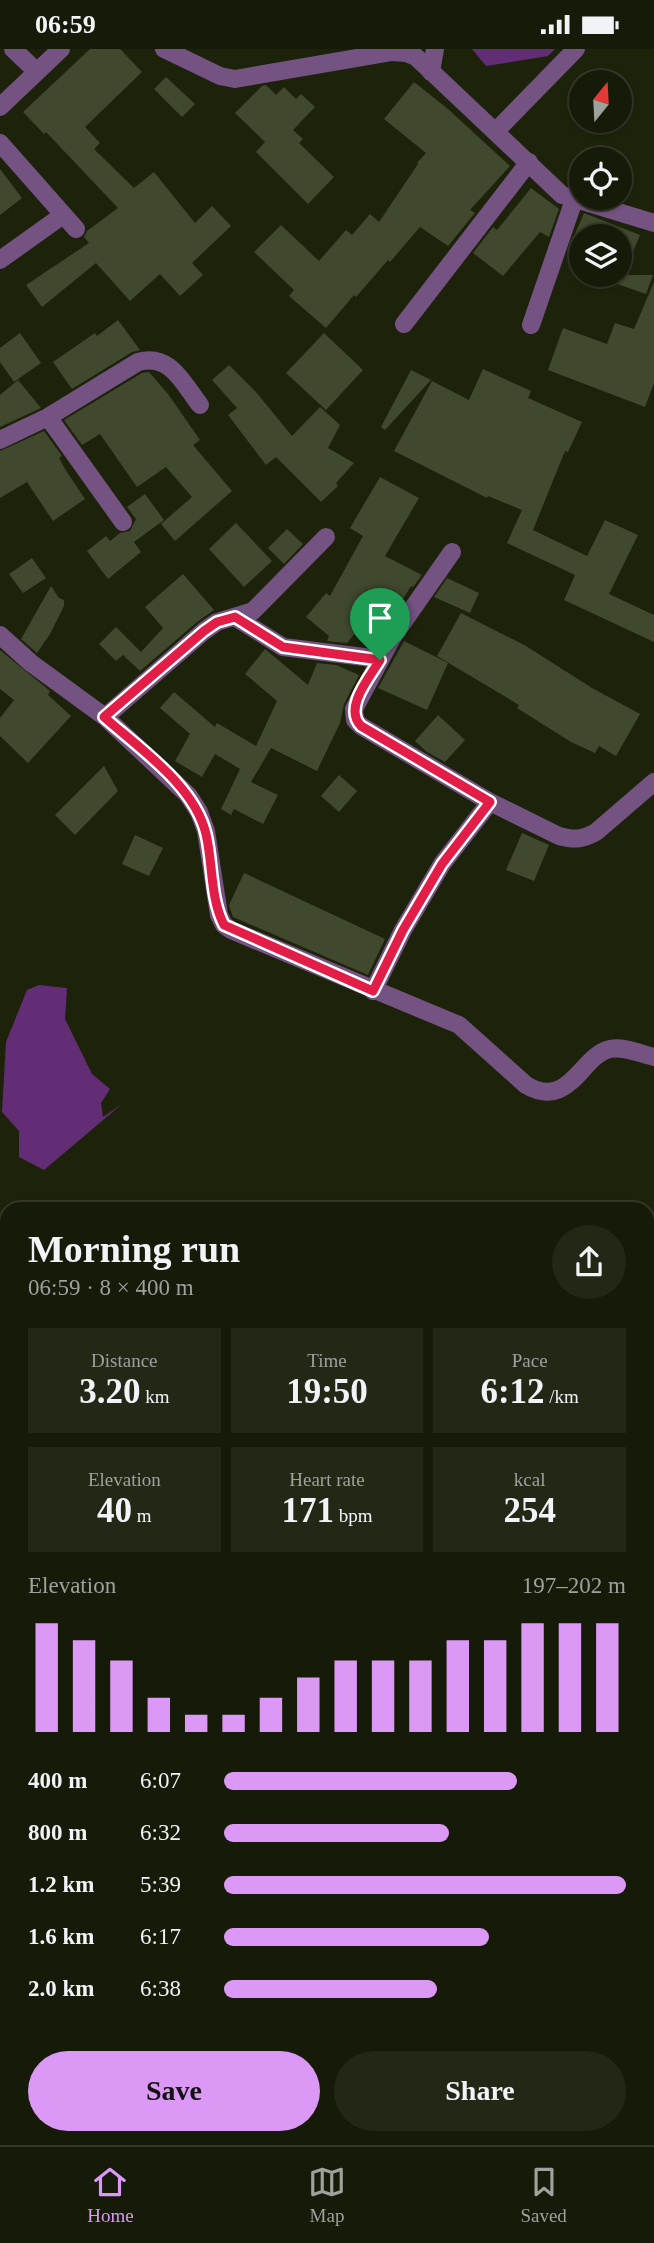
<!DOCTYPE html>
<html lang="en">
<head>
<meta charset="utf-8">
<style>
	body { margin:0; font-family:Georgia,serif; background:#232716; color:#f1f3f6; height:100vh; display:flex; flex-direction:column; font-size:26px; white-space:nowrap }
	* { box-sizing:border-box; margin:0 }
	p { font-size:23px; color:#9ea19c }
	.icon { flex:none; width:38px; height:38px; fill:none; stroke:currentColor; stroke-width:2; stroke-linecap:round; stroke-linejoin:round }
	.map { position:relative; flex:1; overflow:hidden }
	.sheet { position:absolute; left:0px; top:1153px; width:654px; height:943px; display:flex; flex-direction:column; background:#161a08; border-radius:21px 21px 0 0; box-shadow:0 2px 5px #0004,0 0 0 2px #353829 }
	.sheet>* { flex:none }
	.needle { width:46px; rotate:18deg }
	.tools { position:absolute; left:569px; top:21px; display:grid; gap:14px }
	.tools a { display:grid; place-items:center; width:63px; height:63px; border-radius:50%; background:#161a08; box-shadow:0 2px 5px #0004,0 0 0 2px #353829; font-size:35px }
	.pin { position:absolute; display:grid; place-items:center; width:60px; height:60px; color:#fff; margin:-72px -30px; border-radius:50% 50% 50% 0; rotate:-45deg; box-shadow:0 0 7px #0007 }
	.pin .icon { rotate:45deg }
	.round { display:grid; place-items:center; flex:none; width:74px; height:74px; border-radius:37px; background:#232716 }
	.overview { display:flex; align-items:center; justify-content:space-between; height:119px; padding:0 28px }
	h1 { font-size:38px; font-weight:600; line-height:52px }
	.figures { display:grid; grid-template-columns:repeat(3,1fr); gap:10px; height:119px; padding:7px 28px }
	.figures div { display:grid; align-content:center; border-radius:0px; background:#232716; text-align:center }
	.figures b { font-size:35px; font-weight:600 }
	.figures small { font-size:19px; font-weight:400 }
	.figures p { font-size:19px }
	.chart { height:196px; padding:14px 28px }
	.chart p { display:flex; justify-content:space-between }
	.chart svg { width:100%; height:126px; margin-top:7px; stroke:#db99f5; stroke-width:6 }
	.cta { display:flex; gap:14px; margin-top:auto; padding:14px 28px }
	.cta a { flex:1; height:80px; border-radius:42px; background:#db99f5; color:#111; font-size:28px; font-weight:600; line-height:80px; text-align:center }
	.cta a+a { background:#232716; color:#f1f3f6 }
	ul { padding:0 28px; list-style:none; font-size:23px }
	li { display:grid; grid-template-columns:112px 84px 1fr; align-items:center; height:52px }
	li i { height:18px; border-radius:9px; background:#db99f5 }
	.status { display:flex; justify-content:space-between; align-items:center; height:49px; padding:0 35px; background:#161a08; direction:ltr }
	.status svg { height:19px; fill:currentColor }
	.tabs { display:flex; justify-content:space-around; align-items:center; height:98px; border-top:2px solid #353829; background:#161a08; font-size:19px; color:#9ea19c }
	.tabs a { display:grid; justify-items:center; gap:4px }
	.tabs .current { color:#db99f5 }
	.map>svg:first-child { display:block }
	.water { fill:#632d76 }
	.building { fill:#40482e }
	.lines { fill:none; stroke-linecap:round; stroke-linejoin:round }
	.minor { stroke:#745282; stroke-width:18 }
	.route-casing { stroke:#fff; stroke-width:14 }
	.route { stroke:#e11d48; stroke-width:9 }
</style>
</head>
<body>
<div class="status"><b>06:59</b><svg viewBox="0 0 49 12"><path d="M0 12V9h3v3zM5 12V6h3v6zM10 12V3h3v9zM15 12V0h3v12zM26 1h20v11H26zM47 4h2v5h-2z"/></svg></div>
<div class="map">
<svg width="654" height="2096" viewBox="0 0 654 2096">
	<rect width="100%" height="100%" fill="#1d230b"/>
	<path class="water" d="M472 0H555L548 7 486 17Z
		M39 936 67 939 65 970 92 1025 110 1040 101 1054 103 1068 122 1055 44 1121 19 1108V1082L2 1063 6 993 27 941Z
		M7 1281V1449L0 1454V1287Z"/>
	<path class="building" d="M90 0H120L142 23 85 78 100 94 94 100 134 139 154 123 195 174 212 157 231 177 192 214 203 226 180 247 160 225 130 252 96 214 42 258 26 236 89 194 84 188 87 182 118 159 46 83 44 85 23 63Z
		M166 28 195 55 182 68 154 40Z
		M414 33 448 60 510 117 470 161 475 164 448 197 420 178 390 213 388 211 356 248 354 246 326 279 289 247 294 241 254 203 281 176 319 212 346 181 352 186 370 165 379 173 418 115 417 114 426 104 384 70Z
		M266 36 276 46 284 38 296 50 301 45 315 58 293 81 303 90 299 94 334 128 308 155 256 103 265 93 235 64 262 37Z
		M0 120 22 149 0 166Z
		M531 139 559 160 549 188 540 183 503 227 473 204 493 178 497 181Z
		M584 164 640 186 623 226H653L646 245 597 228 598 226H620V187H581V201L570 197Z
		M654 233V334L645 358 548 321 563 279 607 295 615 274 634 280Z
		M118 271 140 301 132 303 72 340 53 313 95 284 97 287Z
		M20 284 41 314 14 333 0 313V299Z
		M324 284 363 321 326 361 286 324Z
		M229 316 256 343 292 387 320 358 340 376 328 399 354 414 336 434 338 437 321 453 276 408 266 416 228 366 237 359 212 331Z
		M483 320 531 342 528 349 582 373 568 403 565 402 533 481 587 507 605 471 638 486 609 545 654 566V593L564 551 575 526 507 494 522 461 488 447 487 449 394 402 432 332 469 351Z
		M411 321 431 331 385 381 381 378Z
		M149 323 168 345 200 391 193 396 232 442 175 492 161 475 192 448 166 418 137 438 100 385 82 396 64 371 142 324Z
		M18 331 41 359 0 378V346Z
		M44 382 62 407 59 409 65 420 85 450 53 472 27 433 0 449V402Z
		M380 428 419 449 385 507 422 526 413 538 411 537 391 570 374 561 347 594 327 592 329 587 306 568 326 544 330 547 363 487 350 479Z
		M145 445 164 471 134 493 141 503 108 530 87 502 106 487 110 492 120 484 130 482 136 470 127 458Z
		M236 474 272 512 244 538 209 500Z
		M287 480 303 495 284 515 268 499Z
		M32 509 46 529 23 544 9 525Z
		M183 525 214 561 197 573 140 622 123 606 116 612 99 595 116 578 141 603 163 579 145 558Z
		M447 529 479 544 470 564 434 548Z
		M51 537 59 549 64 551V557L50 585 37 604 21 590Z
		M461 564 526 597 592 639 640 665 616 707 599 697 595 704 571 693 517 659 519 656 437 607Z
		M404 592 448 614 427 661 378 639Z
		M265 600 308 636 317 614 336 616 359 626 344 655 340 674 317 722 271 699 251 733 278 746 263 775 234 760 231 766 221 760 240 720 215 705 202 728 175 712 190 685 160 659 174 643 215 678 217 674 256 697 277 652 245 625Z
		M0 601 50 642 48 646 71 667 28 714 0 687V669L14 651 0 640Z
		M438 666 465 691 445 713 427 703 415 692Z
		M104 717 118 742 75 786 55 766Z
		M339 726 357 742 339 763 321 747Z
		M522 784 549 796 534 832 506 821Z
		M135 786 163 799 149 827 122 815Z
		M244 824 385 890 368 926 233 868 229 856Z"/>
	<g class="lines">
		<path class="minor" d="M13 0 34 20 39 21
			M164 0 220 27 235 30 392 3 406 4 416 8 562 146 654 174
			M431 23 435 0
			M0 58 61 0
			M496 82 576 0
			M0 94 76 180
			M0 211 63 166
			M404 275 529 113
			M531 276 574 151
			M48 368 123 473
			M0 391 48 368 138 313C170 304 182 333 200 356
			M452 503 392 589 354 660 355 671 361 677 490 753 559 787C574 791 582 791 596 783L654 733
			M235 568 283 598 380 610
			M0 586 31 614 105 668 188 746 199 763 206 782 219 866 224 876 231 881 459 976 526 1036C570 1062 581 1006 610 1000 624 997 641 1005 654 1008
			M105 668 204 582 217 573 253 562 326 488
			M373 942 403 881 442 815 490 753"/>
	</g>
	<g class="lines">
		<defs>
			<path id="route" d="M235 568 283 598 380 611C370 628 343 659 361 677L490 753 442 815 403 881 373 942 224 876C210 849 213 814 206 785 195 737 140 700 104 668L204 582 217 573Z"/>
		</defs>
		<use href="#route" class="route-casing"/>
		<use href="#route" class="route"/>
	</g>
</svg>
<div class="tools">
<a><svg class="needle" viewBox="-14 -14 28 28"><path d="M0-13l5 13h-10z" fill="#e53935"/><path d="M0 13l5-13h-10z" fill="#9ea19c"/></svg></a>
<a><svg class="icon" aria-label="locate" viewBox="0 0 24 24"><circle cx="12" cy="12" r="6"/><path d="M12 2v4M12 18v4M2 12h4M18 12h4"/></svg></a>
<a><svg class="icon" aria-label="layers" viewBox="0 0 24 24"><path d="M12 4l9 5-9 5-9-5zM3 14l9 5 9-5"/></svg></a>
</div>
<div class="pin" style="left:380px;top:611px;background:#1e9e55"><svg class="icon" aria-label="arrive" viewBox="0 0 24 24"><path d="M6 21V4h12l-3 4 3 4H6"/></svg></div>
<section class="sheet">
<div class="overview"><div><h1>Morning run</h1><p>06:59 · 8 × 400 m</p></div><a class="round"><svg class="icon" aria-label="share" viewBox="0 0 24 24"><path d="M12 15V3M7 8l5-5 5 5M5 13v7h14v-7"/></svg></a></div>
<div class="figures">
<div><p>Distance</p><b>3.20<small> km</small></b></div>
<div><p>Time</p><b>19:50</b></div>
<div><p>Pace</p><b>6:12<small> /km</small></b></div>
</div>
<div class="figures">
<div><p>Elevation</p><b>40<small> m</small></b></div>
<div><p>Heart rate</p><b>171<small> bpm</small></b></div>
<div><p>kcal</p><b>254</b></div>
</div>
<div class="chart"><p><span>Elevation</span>197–202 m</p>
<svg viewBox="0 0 160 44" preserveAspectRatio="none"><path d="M5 44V6M15 44V12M25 44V19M35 44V32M45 44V38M55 44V38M65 44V32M75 44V25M85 44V19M95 44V19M105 44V19M115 44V12M125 44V12M135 44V6M145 44V6M155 44V6"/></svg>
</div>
<ul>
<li><b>400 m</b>6:07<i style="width:73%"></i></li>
<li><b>800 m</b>6:32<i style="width:56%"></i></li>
<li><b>1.2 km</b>5:39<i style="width:100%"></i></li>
<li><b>1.6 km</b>6:17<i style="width:66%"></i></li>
<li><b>2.0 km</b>6:38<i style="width:53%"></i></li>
</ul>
<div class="cta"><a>Save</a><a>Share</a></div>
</section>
</div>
<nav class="tabs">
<a class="current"><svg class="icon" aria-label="home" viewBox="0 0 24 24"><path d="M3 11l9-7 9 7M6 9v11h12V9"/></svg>Home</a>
<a><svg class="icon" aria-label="map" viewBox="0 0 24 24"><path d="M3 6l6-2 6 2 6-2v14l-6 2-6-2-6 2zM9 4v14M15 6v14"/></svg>Map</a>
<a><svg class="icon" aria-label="saved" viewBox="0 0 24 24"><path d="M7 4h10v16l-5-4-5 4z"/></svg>Saved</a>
</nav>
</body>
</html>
